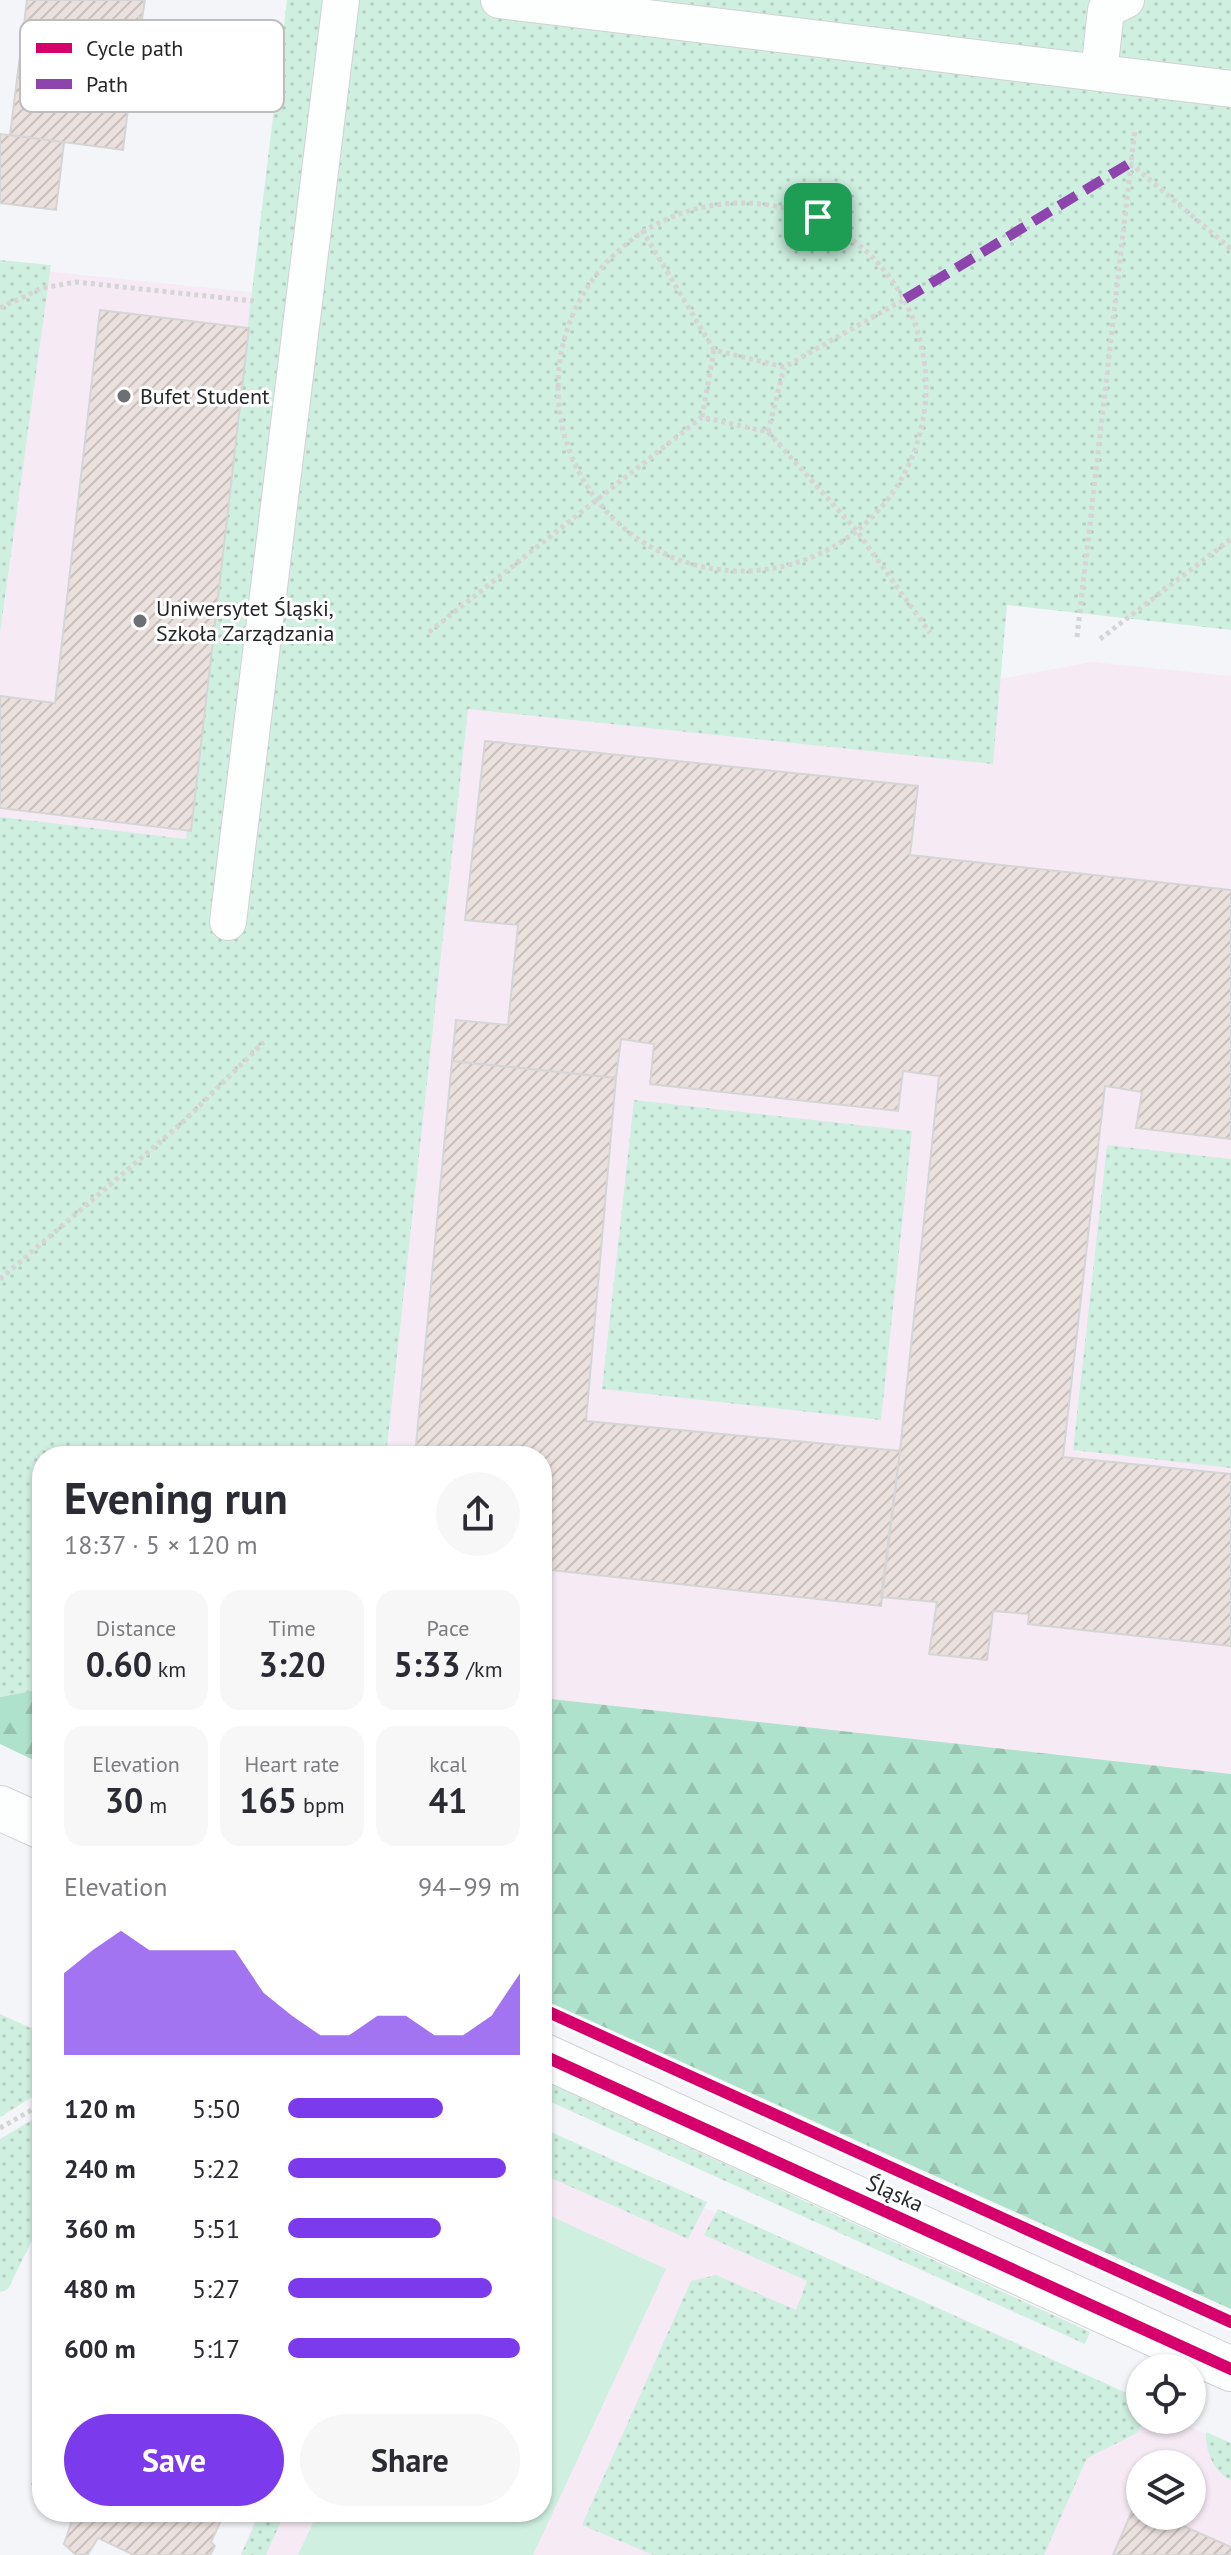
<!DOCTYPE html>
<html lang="en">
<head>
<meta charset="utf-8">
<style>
	body { margin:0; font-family:"PT Sans",sans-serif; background:#f7f7f7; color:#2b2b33; height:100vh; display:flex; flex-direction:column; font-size:30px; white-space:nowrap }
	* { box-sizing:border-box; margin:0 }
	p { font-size:26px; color:#7c7c81 }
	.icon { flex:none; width:44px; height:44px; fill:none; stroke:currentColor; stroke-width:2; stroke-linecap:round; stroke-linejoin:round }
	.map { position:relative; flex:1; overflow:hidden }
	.drawer { position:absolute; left:32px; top:1446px; width:520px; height:1076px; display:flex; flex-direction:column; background:#fff; border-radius:32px; box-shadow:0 2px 6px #0004 }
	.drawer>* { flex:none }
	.controls { position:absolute; left:1126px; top:2354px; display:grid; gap:16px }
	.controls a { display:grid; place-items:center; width:80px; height:80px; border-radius:50%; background:#fff; box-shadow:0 2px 6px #0004; font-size:40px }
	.pin { position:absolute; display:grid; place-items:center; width:68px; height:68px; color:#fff; margin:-34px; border-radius:16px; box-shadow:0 4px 12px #0006 }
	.round { display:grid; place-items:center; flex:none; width:84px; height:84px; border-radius:42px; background:#f7f7f7 }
	.summary { display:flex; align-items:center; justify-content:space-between; height:136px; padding:0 32px }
	h1 { font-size:44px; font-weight:600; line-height:60px }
	.stats { display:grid; grid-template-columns:repeat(3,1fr); gap:12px; height:136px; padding:8px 32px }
	.stats div { display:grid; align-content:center; border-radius:20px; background:#f7f7f7; text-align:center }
	.stats b { font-size:34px; font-weight:600 }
	.stats small { font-size:22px; font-weight:400 }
	.stats p { font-size:22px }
	.chart { height:224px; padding:16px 32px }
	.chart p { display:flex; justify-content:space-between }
	.chart svg { width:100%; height:144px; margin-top:8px; fill:#7c3aed; opacity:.7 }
	.cta { display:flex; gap:16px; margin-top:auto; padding:16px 32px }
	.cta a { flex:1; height:92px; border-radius:48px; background:#7c3aed; color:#fff; font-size:32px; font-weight:600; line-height:92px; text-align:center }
	.cta a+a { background:#f7f7f7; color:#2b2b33 }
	ul { padding:0 32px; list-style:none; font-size:26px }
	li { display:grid; grid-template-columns:128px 96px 1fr; align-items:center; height:60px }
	li i { height:20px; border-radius:10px; background:#7c3aed }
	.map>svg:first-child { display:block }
	.education { fill:#f6ebf5; fill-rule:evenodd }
	.grass { fill:url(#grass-dots) }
	.forest { fill:url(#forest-firs) }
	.pitch { fill:#cfefe0 }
	.building { fill:url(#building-hatch); stroke:#d6d5d6; stroke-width:2 }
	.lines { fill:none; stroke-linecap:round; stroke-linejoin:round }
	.lane-casing { stroke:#d1d2d4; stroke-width:38 }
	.street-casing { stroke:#d1d2d4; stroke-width:46 }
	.path { stroke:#d5d5d5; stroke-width:5; stroke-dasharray:4 4; stroke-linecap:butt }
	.lane { stroke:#fdfefe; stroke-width:36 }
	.street { stroke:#fdfefe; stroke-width:44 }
	.quiet { stroke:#8e44ad; stroke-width:10; stroke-dasharray:20 10; stroke-linecap:butt }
	.cycleway-casing { stroke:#fff; stroke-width:17 }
	.cycleway { stroke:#d6006c; stroke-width:12 }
	.poi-dot { fill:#6e6f72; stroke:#fff; stroke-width:3 }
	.labels { text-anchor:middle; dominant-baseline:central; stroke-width:6; stroke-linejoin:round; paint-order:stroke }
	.poi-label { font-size:22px; fill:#262729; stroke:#fff; text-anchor:start }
	.street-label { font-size:22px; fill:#262729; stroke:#fff }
	.key { fill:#fff; stroke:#bebebf; stroke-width:2 }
	.key-label { font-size:22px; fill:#262729 }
</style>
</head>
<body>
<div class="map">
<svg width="1231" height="2555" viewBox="0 0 1231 2555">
	<defs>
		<pattern id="grass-dots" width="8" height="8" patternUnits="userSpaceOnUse" patternTransform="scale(2)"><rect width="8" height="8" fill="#cfefe0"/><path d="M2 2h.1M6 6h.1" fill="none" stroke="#b2cdc0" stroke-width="1.8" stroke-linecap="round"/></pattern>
		<pattern id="forest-firs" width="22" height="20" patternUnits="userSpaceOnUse" patternTransform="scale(2)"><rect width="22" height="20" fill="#afe2cc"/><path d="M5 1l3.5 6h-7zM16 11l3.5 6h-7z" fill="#96c2af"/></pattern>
		<pattern id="building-hatch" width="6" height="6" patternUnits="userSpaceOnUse" patternTransform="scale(2)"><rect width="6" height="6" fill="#eae0dd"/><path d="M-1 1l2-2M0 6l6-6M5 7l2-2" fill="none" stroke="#c9c0be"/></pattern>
	</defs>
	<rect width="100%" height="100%" fill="#f4f5f9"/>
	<path class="education" d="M15 268 251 292 287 646 844 707 1092 662 1231 676V1824L542 1727V1456H287L0 985V402Z
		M542 2135 1140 2404V2420H1175L1231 2445V2555H240L259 2512H542ZM1140 2464H1192V2516H1140Z"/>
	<path class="grass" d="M287 0H1231V630L1007 605 993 764 468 709 386 1456H42V1689L0 1697V817L186 839Z
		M0 260 51 265 0 633Z
		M634 1100 912 1131 881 1420 602 1389Z
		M1107 1145 1231 1159V1468L1073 1450Z
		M0 2014 42 2033V2091L0 2117Z
		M542 2080 1090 2332 1085 2344 542 2098Z
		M42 2114V2220L8 2289 0 2292V2139Z
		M542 2128 707 2202 688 2239 542 2174Z
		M718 2209 1140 2399V2420H1144L1137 2433 1087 2458 1044 2555H653L582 2525 691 2281 716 2275 796 2310 807 2281 704 2235Z
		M1206 2432 1231 2443V2480C1213 2471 1205 2451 1206 2432Z
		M260 2512H285L266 2555H241Z"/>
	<path class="forest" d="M42 1689V1764L0 1744V1697Z
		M542 1698 1231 1774V2309L542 1999Z"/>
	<path class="pitch" d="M542 2212 666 2269 533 2555H298L318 2512H542Z"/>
	<path class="building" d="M27 0H145L142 19 139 17 123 150 10 135Z
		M0 134 64 142 56 210 0 203Z
		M100 310 249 328 191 831 0 808V696L55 703Z
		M485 741 918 786 910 855 1231 890V1139L1136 1128 1142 1092 1105 1086 1063 1457 1231 1474V1646L1028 1624 1029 1614 993 1611 987 1660 929 1654 937 1602 881 1597 900 1451 939 1076 903 1071 898 1111 650 1084 654 1044 621 1039 616 1078 452 1061 456 1020 508 1025 518 925 465 920Z
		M452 1061 616 1078 586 1421 900 1451 881 1606 542 1569V1456H415Z
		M42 2463V2489L32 2484Z
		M1135 2504 1140 2507V2516H1161L1231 2547V2555H1113Z
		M75 2512H225L211 2542 215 2546 210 2555H134L98 2538 88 2554 76 2555 64 2544Z"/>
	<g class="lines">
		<defs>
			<path id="lane" d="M499 0 1231 89
				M1099 73 1106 10 1126 0
				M228 922 341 0"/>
			<path id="street" d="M0 1808 42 1827
				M542 2055 1231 2369"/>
		</defs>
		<use href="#lane" class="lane-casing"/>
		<use href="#street" class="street-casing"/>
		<path class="path" d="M1130 163 1231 249
			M558 387a184 184 0 1 1 368 0a184 184 0 1 1-368 0Z
			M642 230 714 350 784 367 905 299
			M0 308 42 288 76 282 253 301
			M714 350 702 417 768 432 784 368
			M768 432 857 531 930 633
			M429 632 702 417
			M1077 637 1135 129
			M1100 639 1231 539
			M0 1279 182 1123 264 1042
			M0 2128 42 2104"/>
		<use href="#lane" class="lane"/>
		<use href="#street" class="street"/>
		<path class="quiet" d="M905 299 1130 163"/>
		<defs>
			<path id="cycleway" d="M542 2009 1231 2322
				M542 2055 1231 2369"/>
		</defs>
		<use href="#cycleway" class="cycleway-casing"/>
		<use href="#cycleway" class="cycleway"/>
	</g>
	<g class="poi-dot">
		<circle cx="124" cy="396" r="8"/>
		<circle cx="140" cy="621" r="8"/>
	</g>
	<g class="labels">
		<g class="poi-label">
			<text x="140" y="396">Bufet Student</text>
			<text x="156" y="608">Uniwersytet Śląski,<tspan x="156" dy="25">Szkoła Zarządzania</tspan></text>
		</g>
		<g class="street-label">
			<text transform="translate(895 2193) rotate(24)">Śląska</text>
		</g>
	</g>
	<rect x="20" y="20" width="264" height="92" rx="12" class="key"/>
	<rect x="36" y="43" width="36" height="10" fill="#d6006c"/>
	<rect x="36" y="79" width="36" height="10" fill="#8e44ad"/>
	<g class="key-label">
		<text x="86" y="56">Cycle path</text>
		<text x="86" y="92">Path</text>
	</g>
</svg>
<div class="controls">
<a><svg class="icon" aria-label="locate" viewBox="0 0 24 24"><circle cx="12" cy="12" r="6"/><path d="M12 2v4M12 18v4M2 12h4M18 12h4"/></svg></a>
<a><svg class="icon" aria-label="layers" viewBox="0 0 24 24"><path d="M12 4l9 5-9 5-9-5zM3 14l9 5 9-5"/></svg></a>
</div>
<div class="pin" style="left:818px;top:217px;background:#1e9e55"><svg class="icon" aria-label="arrive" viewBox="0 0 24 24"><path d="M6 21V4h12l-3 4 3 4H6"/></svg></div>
<section class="drawer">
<div class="summary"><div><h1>Evening run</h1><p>18:37 · 5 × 120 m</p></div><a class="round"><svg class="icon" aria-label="share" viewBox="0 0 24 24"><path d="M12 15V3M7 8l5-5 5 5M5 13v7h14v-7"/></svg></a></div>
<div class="stats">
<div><p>Distance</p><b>0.60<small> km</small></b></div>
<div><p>Time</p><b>3:20</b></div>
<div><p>Pace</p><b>5:33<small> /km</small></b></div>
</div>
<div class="stats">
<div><p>Elevation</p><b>30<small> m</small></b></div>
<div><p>Heart rate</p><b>165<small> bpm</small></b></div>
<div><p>kcal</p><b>41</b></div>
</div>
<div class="chart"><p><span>Elevation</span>94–99 m</p>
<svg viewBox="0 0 160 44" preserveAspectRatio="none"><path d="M0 44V19L10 12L20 6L30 12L40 12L50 12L60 12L70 25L80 32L90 38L100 38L110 32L120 32L130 38L140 38L150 32L160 19V44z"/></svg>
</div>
<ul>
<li><b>120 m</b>5:50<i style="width:67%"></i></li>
<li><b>240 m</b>5:22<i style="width:94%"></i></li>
<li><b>360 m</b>5:51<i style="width:66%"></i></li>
<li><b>480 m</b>5:27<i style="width:88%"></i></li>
<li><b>600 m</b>5:17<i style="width:100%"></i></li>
</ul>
<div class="cta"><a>Save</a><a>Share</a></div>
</section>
</div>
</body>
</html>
